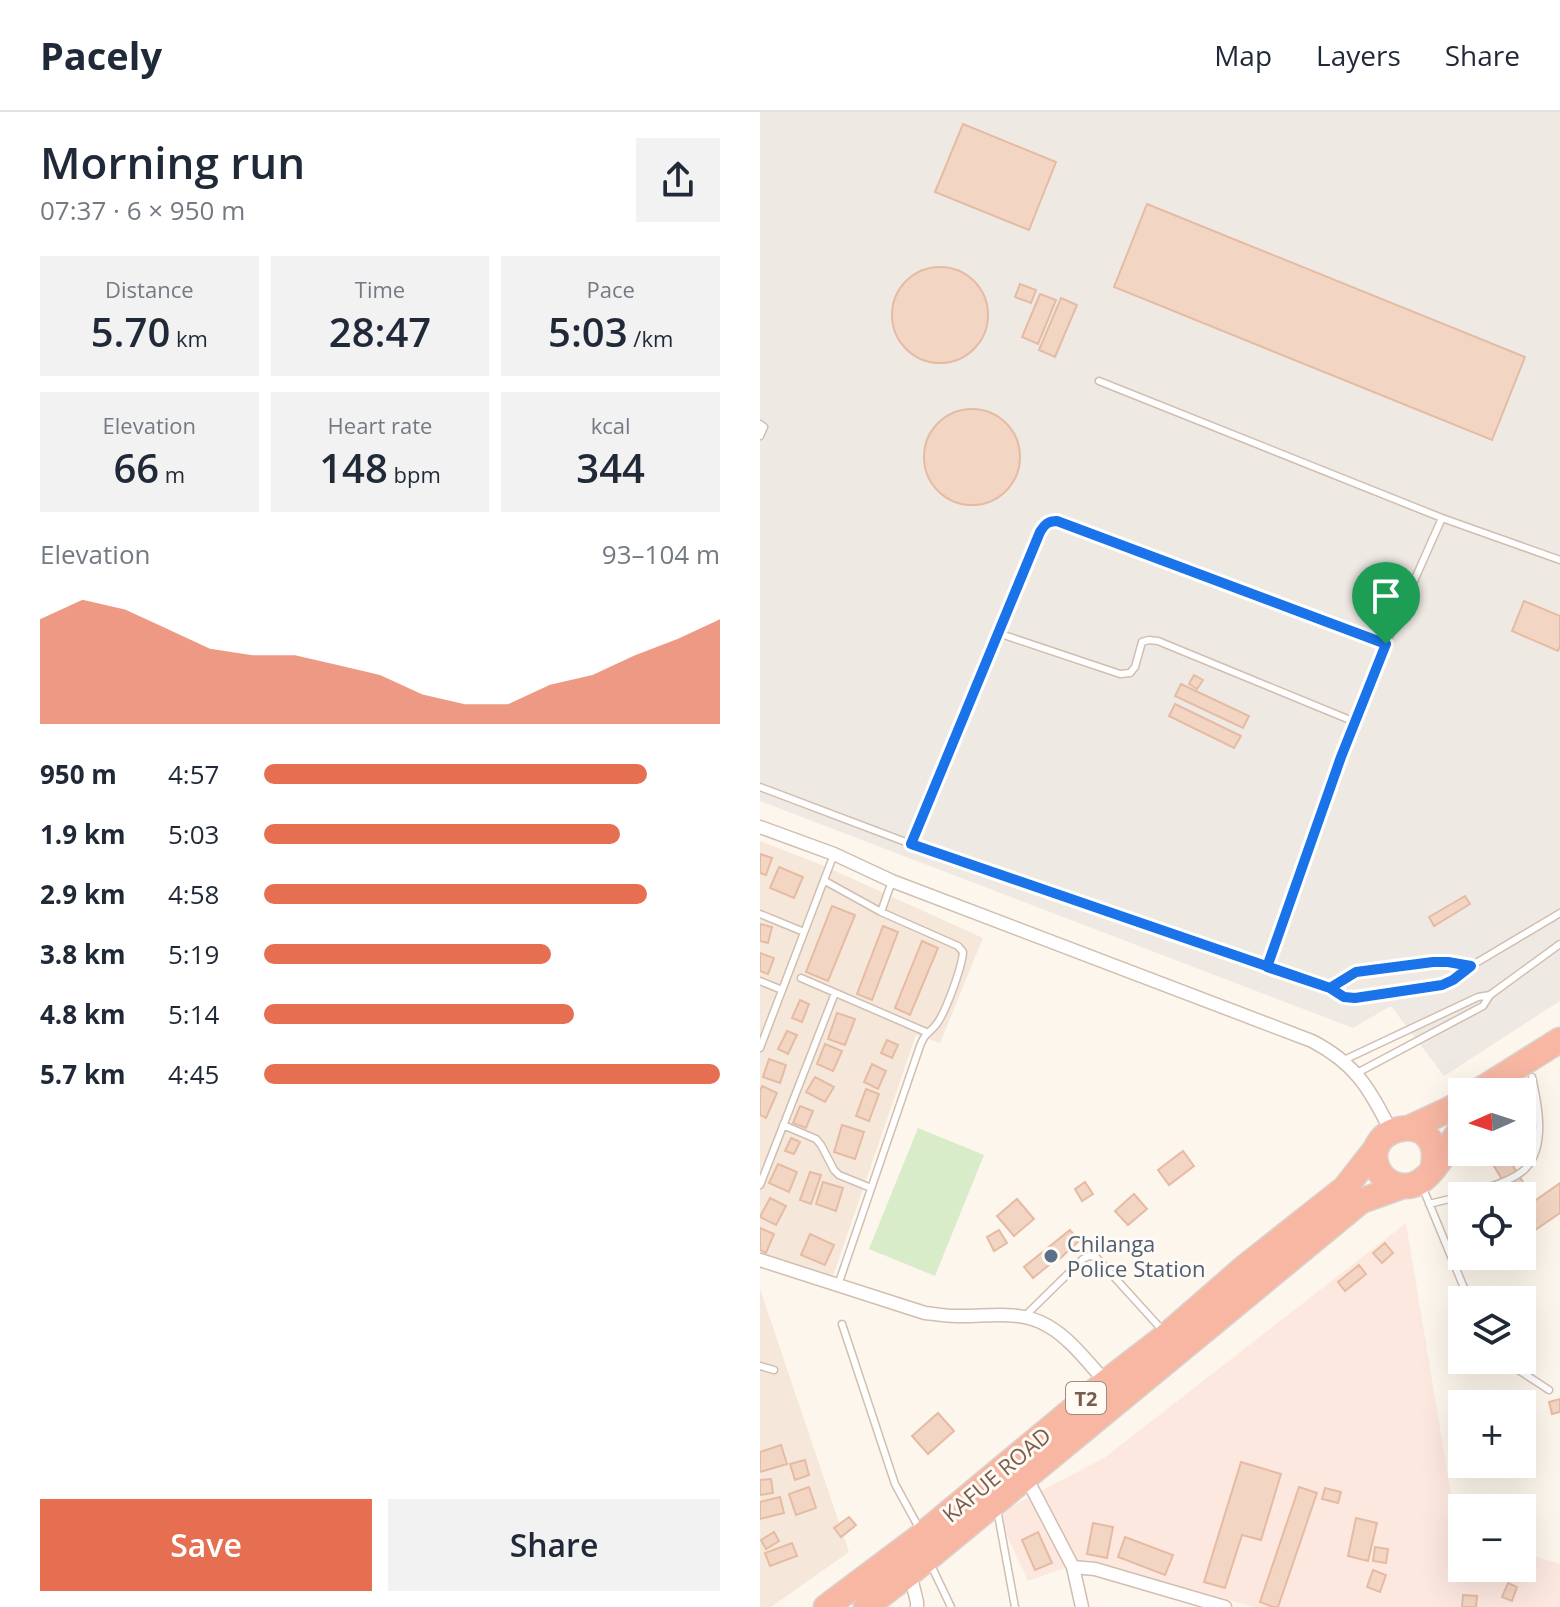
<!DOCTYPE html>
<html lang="en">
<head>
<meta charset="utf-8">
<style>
	body { margin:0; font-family:"Open Sans",sans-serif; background:#f2f2f3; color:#1f2937; height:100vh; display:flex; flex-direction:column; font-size:30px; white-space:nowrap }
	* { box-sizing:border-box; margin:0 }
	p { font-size:26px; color:#747a83 }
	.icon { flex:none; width:44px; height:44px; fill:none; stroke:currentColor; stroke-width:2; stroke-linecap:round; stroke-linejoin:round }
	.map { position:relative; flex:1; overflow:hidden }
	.side { display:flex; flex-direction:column; background:#fff; width:760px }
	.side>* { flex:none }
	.needle { width:52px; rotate:267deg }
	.fabs { position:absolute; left:688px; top:966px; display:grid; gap:16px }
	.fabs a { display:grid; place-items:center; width:88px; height:88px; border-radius:0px; background:#fff; box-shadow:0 8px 32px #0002; font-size:40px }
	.pin { position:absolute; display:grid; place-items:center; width:68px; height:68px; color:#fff; margin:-82px -34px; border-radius:50% 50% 50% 0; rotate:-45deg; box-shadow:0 0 8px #0007 }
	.pin .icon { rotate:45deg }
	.round { display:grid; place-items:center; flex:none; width:84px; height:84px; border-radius:0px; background:#f2f2f3 }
	.summary { display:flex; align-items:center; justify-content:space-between; height:136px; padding:0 40px }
	h1 { font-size:44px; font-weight:600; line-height:60px }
	.stats { display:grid; grid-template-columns:repeat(3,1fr); gap:12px; height:136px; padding:8px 40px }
	.stats div { display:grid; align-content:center; border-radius:0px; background:#f2f2f3; text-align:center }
	.stats b { font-size:40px; font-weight:600 }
	.stats small { font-size:22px; font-weight:400 }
	.stats p { font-size:22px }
	.chart { height:224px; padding:16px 40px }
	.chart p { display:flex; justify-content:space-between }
	.chart svg { width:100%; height:144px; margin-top:8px; fill:#e76f51; opacity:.7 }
	.button { display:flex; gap:16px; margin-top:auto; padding:16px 40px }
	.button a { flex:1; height:92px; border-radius:0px; background:#e76f51; color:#fff; font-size:32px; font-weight:600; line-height:92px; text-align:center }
	.button a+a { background:#f2f2f3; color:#1f2937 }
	ul { padding:0 40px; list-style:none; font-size:26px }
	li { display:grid; grid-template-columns:128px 96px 1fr; align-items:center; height:60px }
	li i { height:20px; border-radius:10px; background:#e76f51 }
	header { display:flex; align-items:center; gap:48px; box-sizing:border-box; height:112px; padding:0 40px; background:#fff; border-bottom:2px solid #e0e1e3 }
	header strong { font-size:38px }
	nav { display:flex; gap:44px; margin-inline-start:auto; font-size:28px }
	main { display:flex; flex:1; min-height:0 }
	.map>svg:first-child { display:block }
	.residential { fill:#f5e8da }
	.commercial { fill:#fde8e0 }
	.industrial { fill:#efe9e4 }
	.green { fill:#d8ecc9 }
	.building { fill:#f3d5c3; stroke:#e6bba3; stroke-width:2 }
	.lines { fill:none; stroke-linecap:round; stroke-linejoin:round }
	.lane-casing { stroke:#d1beb0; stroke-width:9 }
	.street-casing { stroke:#d1beb0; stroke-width:15 }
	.highway-casing { stroke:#dad1cd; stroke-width:27 }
	.lane { stroke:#fff; stroke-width:6 }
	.street { stroke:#fff; stroke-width:12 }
	.highway { stroke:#f7b7a3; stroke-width:24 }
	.route-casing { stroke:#fff; stroke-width:16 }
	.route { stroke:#1a73e8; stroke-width:10 }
	.service-dot { fill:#5c6f8a; stroke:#fffaf3; stroke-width:3 }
	.labels { text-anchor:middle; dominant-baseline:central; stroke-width:6; stroke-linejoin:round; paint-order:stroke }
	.shield { fill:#fffaf3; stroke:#a28b7f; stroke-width:2 }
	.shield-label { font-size:20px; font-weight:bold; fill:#7a5c4d }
	.service-label { font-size:22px; fill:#4e5e75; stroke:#fffaf3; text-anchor:start }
	.street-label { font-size:22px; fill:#7a5c4d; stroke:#fffaf3 }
</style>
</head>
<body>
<header>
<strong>Pacely</strong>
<nav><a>Map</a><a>Layers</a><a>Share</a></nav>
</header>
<main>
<section class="side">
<div class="summary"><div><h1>Morning run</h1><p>07:37 · 6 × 950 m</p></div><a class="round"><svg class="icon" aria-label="share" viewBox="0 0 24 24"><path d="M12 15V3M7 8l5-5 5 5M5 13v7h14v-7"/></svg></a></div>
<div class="stats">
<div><p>Distance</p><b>5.70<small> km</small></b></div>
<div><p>Time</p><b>28:47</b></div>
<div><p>Pace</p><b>5:03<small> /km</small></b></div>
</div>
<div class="stats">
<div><p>Elevation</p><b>66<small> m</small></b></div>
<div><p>Heart rate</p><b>148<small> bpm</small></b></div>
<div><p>kcal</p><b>344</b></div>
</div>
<div class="chart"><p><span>Elevation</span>93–104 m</p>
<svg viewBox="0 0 160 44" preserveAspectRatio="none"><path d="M0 44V12L10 6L20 9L30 15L40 21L50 23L60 23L70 26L80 29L90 35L100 38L110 38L120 32L130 29L140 23L150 18L160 12V44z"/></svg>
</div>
<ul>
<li><b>950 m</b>4:57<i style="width:84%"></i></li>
<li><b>1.9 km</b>5:03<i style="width:78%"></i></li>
<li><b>2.9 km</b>4:58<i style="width:84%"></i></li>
<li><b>3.8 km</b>5:19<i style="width:63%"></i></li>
<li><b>4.8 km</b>5:14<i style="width:68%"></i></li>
<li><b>5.7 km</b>4:45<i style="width:100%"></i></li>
</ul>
<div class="button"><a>Save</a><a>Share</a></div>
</section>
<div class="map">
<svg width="800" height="1495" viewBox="0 0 800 1495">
	<rect width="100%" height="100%" fill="#fdf6ec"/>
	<path class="residential" d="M0 729 62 753 223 826 180 931 156 923 73 1164 0 1143Z
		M0 1177 89 1440 11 1495H0Z"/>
	<path class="commercial" d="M646 1111 697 1418 702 1421V1456H762V1440L800 1452V1495H494L327 1448 268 1469 237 1402 344 1346Z"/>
	<path class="industrial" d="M0 0H800V889L684 964 631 894 593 916 0 689Z"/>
	<path class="green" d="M158 1016 224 1043 175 1164 109 1137Z"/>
	<path class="building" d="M203 12 296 50 269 118 175 80Z
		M387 92 765 245 732 328 354 175Z
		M132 203a48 48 0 1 1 96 0a48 48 0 1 1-96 0Z
		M260 172 276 178 271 191 255 185Z
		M280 182 296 188 278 232 262 225Z
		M301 186 317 193 295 245 279 238Z
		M164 345a48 48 0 1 1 96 0a48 48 0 1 1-96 0Z
		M764 489 800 504V534L798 539 752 519Z
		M434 563 443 568 437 577 429 572Z
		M421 572 489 604 483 616 415 584Z
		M415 592 481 624 474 636 409 604Z
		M0 742 12 746 6 763 0 761Z
		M19 755 43 765 34 786 10 776Z
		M705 784 710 792 674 814 669 805Z
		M72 794 95 803 68 869 46 860Z
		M0 812 12 815 8 831 0 829Z
		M123 814 138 820 112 888 97 882Z
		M162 829 178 836 150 903 135 896Z
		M0 841 14 846 8 862 0 859Z
		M40 888 49 892 42 910 32 906Z
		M77 901 95 907 85 933 68 927Z
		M27 919 37 923 28 942 18 937Z
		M127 928 138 933 132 946 121 941Z
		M65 932 82 939 73 959 57 952Z
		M9 947 26 953 20 971 3 965Z
		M112 952 126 959 118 977 104 970Z
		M55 965 74 975 65 990 46 980Z
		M2 974 17 981 6 1006 0 1003V979Z
		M106 977 119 982 109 1009 96 1004Z
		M40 994 53 999 46 1016 33 1011Z
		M82 1013 104 1020 95 1047 74 1040Z
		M31 1026 40 1030 34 1042 25 1039Z
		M423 1039 434 1054 409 1073 398 1058Z
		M748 1046 766 1075 752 1084 734 1054Z
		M18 1052 37 1060 29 1080 9 1071Z
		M50 1060 61 1063 51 1092 40 1088Z
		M63 1070 83 1076 76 1099 56 1092Z
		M325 1070 333 1082 322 1089 315 1077Z
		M800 1071V1101L762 1127V1098Z
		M374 1082 387 1097 368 1113 355 1099Z
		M10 1086 26 1094 16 1113 0 1105Z
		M257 1087 274 1107 254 1124 237 1104Z
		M0 1116 14 1122 6 1141 0 1138Z
		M239 1118 247 1131 234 1139 227 1125Z
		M310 1118 319 1129 295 1151 294 1149 273 1166 264 1155Z
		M50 1122 74 1133 65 1153 41 1143Z
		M625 1131 633 1141 622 1151 613 1141Z
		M599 1153 606 1162 585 1179 578 1170Z
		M800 1287V1300L792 1302 789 1290Z
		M178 1301 194 1319 168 1342 152 1324Z
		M21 1333 27 1352 0 1360V1340Z
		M45 1348 49 1363 35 1368 30 1352Z
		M481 1350 521 1362 501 1428 482 1423 465 1476 444 1470Z
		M11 1367 13 1381 0 1383V1368Z
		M49 1375 56 1396 36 1403 29 1382Z
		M539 1375 557 1381 518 1495H513L500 1490Z
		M565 1376 581 1380 578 1391 562 1387Z
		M20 1385 24 1401 0 1407V1390Z
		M89 1405 96 1413 81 1425 74 1416Z
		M596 1406 617 1411 608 1449 588 1444Z
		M333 1411 353 1415 347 1446 327 1442Z
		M14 1420 19 1429 6 1437 1 1428Z
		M278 1420 292 1451 275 1458 262 1428Z
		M365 1425 413 1443 405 1463 358 1445Z
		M32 1431 37 1444 10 1454 5 1441Z
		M615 1435 628 1437 626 1451 613 1449Z
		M613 1458 626 1463 620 1480 607 1475Z
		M748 1471 757 1475 752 1489 742 1485Z
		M703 1483 717 1484 716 1495H702Z"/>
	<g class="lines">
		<defs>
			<path id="lane" d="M339 269 682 406
				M0 312 4 315 0 324
				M238 521 360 562 370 561 375 555 382 530 389 528 398 529 595 610
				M0 675 151 732 570 876 584 885 590 886 682 873 693 868 711 854 800 801
				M151 732 280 420C285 412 288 409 297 409L626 532
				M65 769 121 800 198 834 203 840C202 855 185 903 175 914 167 923 165 921 160 934L78 1173
				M121 800 132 769
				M0 802 44 820
				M507 855 595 610 626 532 682 406 800 448
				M41 866 166 920
				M0 869 22 878
				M570 876 596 860 673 850H688L711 854
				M0 936 74 742
				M584 948 718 885 730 883
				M597 961 723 894 730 883 800 832
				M23 1013 56 1027 61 1033 74 1058 79 1063 111 1076
				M0 1073 75 881
				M662 1074 709 1188
				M703 1084C720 1078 754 1069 766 1056 787 1033 778 992 772 965
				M669 1092 702 1084
				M264 1205 323 1147 329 1144 336 1145 404 1220
				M82 1212 135 1372 159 1416
				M743 1248 789 1278
				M0 1254 14 1258
				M237 1397 255 1495
				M170 1451 191 1495"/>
			<path id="street" d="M0 715 74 742 132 769 552 929C596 952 609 976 631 1019
				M0 1148 165 1201C176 1202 186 1204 196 1204 227 1205 260 1197 288 1214 311 1227 328 1251 346 1270
				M266 1365 313 1455 322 1495
				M313 1455 335 1457 465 1495
				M150 1461 157 1490V1495"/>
			<path id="highway" d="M717 980 800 928
				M651 1015 688 998 702 990
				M673 1055C685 994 595 1013 619 1059 624 1068 634 1074 644 1074 670 1076 688 1033 702 1015
				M66 1495 162 1423 346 1270 407 1223 485 1155 585 1076 617 1035
				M106 1495 150 1461 601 1089 640 1075"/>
		</defs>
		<use href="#lane" class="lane-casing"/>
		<use href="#street" class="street-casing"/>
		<use href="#highway" class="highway-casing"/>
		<use href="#lane" class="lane"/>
		<use href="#street" class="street"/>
		<use href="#highway" class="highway"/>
	</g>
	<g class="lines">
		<defs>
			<path id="route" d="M626 532 297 409C288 409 285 412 280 420L151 732 570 876 584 885 595 886 682 873 693 868 711 854 688 850H673L596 860 570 876 507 855 581 645 626 532"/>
		</defs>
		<use href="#route" class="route-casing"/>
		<use href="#route" class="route"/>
	</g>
	<circle class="service-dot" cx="291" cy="1144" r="8"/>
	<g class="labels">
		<rect class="shield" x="306" y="1270" width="40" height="32" rx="6"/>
		<g class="shield-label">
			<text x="326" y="1286">T2</text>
		</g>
		<g class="service-label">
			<text x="307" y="1131">Chilanga<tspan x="307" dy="25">Police Station</tspan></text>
		</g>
		<g class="street-label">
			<text transform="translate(236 1362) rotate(-40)">KAFUE ROAD</text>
		</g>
	</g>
</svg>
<div class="fabs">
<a><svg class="needle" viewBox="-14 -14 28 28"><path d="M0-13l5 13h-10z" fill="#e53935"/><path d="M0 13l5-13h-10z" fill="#747a83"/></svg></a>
<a><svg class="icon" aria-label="locate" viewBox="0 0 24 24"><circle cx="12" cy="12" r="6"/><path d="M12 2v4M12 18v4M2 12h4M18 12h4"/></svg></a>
<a><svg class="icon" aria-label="layers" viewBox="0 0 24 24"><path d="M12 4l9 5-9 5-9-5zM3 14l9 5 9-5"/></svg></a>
<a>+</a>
<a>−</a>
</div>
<div class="pin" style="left:626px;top:532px;background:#1e9e55"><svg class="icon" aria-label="arrive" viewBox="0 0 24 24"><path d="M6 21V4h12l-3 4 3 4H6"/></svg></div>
</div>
</main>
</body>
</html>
